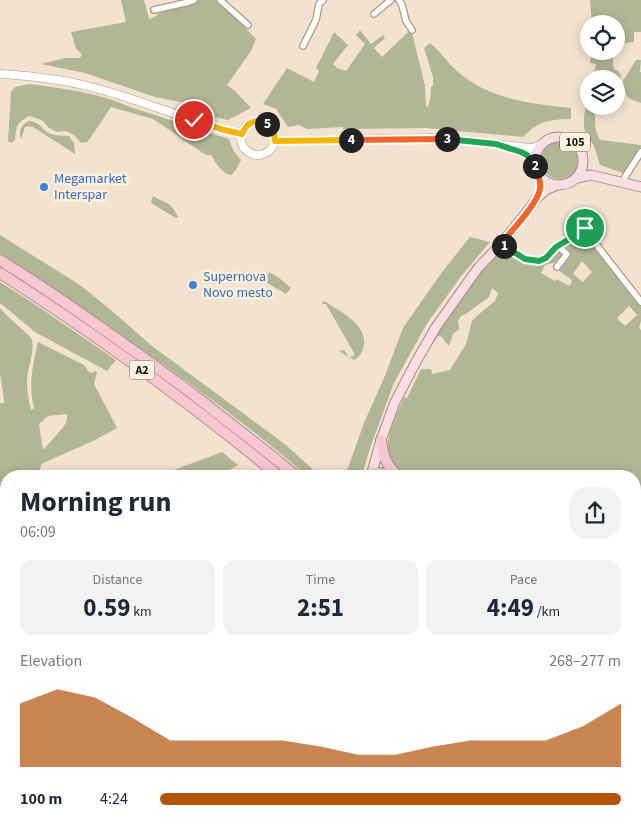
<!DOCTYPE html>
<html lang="en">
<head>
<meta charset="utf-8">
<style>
	body { margin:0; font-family:"Source Sans 3",sans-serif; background:#f2f2f3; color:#1f2937; height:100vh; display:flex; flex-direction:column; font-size:19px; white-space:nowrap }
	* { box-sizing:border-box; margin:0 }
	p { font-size:16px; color:#747a83 }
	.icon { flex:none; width:28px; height:28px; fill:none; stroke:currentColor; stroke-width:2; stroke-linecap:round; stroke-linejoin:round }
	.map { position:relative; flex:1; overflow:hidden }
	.details { position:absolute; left:0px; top:470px; width:641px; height:359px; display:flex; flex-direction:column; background:#fff; border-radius:20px 20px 0 0; box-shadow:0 2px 12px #0003 }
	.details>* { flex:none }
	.buttons { position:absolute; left:580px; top:15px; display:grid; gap:10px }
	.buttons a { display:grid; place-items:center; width:45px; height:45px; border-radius:50%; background:#fff; box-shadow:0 2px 12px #0003; font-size:25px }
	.pin { position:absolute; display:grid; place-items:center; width:42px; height:42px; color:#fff; margin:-21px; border:2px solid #fff; border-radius:50%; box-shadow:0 1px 5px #0007 }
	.km { position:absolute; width:25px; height:25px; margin:-12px; border-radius:50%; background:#222; color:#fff; font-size:14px; line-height:25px; text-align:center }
	.round { display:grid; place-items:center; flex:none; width:52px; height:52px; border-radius:20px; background:#f2f2f3 }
	.headline { display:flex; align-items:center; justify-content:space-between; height:85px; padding:0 20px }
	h1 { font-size:28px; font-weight:700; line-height:38px }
	.figures { display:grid; grid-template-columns:repeat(3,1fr); gap:8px; height:85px; padding:5px 20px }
	.figures div { display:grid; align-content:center; border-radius:12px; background:#f2f2f3; text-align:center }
	.figures b { font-size:25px; font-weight:700 }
	.figures small { font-size:14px; font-weight:400 }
	.figures p { font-size:14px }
	.chart { height:140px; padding:10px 20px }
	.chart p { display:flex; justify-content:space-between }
	.chart svg { width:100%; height:90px; margin-top:5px; fill:#b45309; opacity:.7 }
	ul { padding:0 20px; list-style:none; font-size:16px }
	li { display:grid; grid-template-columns:80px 60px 1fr; align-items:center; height:38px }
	li i { height:12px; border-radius:6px; background:#b45309 }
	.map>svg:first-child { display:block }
	.green { fill:#b1b796; fill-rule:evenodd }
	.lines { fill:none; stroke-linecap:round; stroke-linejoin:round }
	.minor-casing { stroke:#aa9a89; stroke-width:8 }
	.secondary-casing { stroke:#aa9a89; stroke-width:9 }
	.primary-casing { stroke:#a9888c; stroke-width:11 }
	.motorway-casing { stroke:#a9888c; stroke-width:12 }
	.minor { stroke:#fff; stroke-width:5.5 }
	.secondary { stroke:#fff; stroke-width:8 }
	.primary { stroke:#fbdee4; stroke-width:9 }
	.motorway { stroke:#f8c8d2; stroke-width:10 }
	.split-1-casing { stroke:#fff; stroke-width:10 }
	.split-2-casing { stroke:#fff; stroke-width:10 }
	.split-3-casing { stroke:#fff; stroke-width:10 }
	.split-4-casing { stroke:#fff; stroke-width:10 }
	.split-5-casing { stroke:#fff; stroke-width:10 }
	.split-6-casing { stroke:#fff; stroke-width:10 }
	.split-1 { stroke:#22a559; stroke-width:6 }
	.split-2 { stroke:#f0652b; stroke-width:6 }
	.split-3 { stroke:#22a559; stroke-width:6 }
	.split-4 { stroke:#f0652b; stroke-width:6 }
	.split-5 { stroke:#f5b400; stroke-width:6 }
	.split-6 { stroke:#f5b400; stroke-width:6 }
	.shop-dot { fill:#3f7fe0; stroke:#fef0e1; stroke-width:2 }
	.labels { text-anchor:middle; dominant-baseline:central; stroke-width:5; stroke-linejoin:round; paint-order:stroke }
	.shield { fill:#fef0e1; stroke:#5c544b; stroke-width:1 }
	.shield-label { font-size:12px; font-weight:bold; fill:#16110b }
	.shop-label { font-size:14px; fill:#366cbe; stroke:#fef0e1; text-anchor:start }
</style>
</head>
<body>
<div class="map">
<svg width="641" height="828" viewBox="0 0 641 828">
	<rect width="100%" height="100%" fill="#f3e2d0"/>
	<path class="green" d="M121 0H144L149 19C155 18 158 13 164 11 174 7 186 5 196 2L197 0H218L256 39 251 51 227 85 235 91 251 108 228 120 214 117 191 104 155 97 85 73 41 64 65 58H80L82 54 76 49 71 32 126 22Z
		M590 0H641V32H634V42L616 44V24H592Z
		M360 30 371 44 383 35 385 38 374 48 382 57 408 32 412 33 425 86 426 106 428 107 430 100 431 87 433 86V77L424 48 430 43C440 51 447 62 457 71 488 99 531 104 571 108V119C548 120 540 120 523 137L426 128 343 129V127L307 129 299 125 288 127 276 109 263 104 287 68 314 82 319 71 316 68 334 32 348 45 333 64 337 68 346 71 365 44 356 35Z
		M592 51H613V64L614 69 618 71 621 76C618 84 622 91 620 98L616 99V79H591L594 74 596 64 590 63Z
		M636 60H641L640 72H641V103L630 99 627 96 623 86V81Z
		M29 84C63 89 98 92 130 107L229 139 233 150 241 160 236 170 231 175C222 174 216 163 211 155H206L153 119 111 107 89 140 87 142 81 143 74 135 66 131 57 132 49 128 43 121 36 118 29 116C15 124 17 126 15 140 12 143 11 143 8 141L11 92 15 87Z
		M589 84V106H596C595 116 593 132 601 140L641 145C641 155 629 165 623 173L600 165 594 146 588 137 584 129V117Z
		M29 121C41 122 42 131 51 134 57 136 63 135 69 136L74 143 75 154 33 127 29 126 25 127 21 139C18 130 22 124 29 121Z
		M541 160a19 19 0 1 1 38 0a19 19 0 1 1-38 0Z
		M153 196C167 205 169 199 178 217L176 218 151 203Z
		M585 232 589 233 630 292V295L641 305V321L639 328 641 330V745L635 737V476H404C401 474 396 472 394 469 377 449 396 418 404 397L407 398 421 369H431L432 374 450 370 466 344 472 321 479 314 495 301 498 293 492 288 489 297 466 314 461 316 458 321 459 329 453 334 449 346 446 343 442 337 438 336 427 352 423 353 466 290 501 247 537 263 558 249 564 254 557 262 545 265 541 273 555 281 556 279 570 286 572 280 559 271 567 258 563 247 576 239ZM582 261 592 272 583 282 573 274ZM629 306 637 315 625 326 617 318Z
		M0 235 80 285 112 311 152 346 286 445 320 476H307C211 393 105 324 0 253Z
		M470 237 490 242 462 275 426 325 394 383 369 451 362 476H342L348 468 364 423 384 378 403 328 442 272Z
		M269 272 278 277 291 288 286 294 264 281Z
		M0 282 33 303 116 360 107 371 35 332 0 303Z
		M324 301C339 311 366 323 364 344 363 351 360 357 354 360L339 351 344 350 349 357 354 356V353L326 304H322Z
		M0 308C7 316 15 323 23 330 25 332 29 335 31 338 36 345 28 369 27 379 27 390 28 399 31 410L34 408C28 385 33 364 38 342L84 365 89 372 92 373 95 371 97 372 94 384 117 428 93 441 41 464 39 476H6V822H362L364 828H0V403H4V399L0 374ZM67 414C67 416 67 421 66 423 64 427 46 447 43 450L39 424 48 416Z
		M222 452 238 465 233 468 215 476H158Z"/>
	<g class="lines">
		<defs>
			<path id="minor" d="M220 0 248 25
				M399 0 402 5 406 21 412 30
				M154 10 189 2 194 0
				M374 14 391 0
				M303 46 316 20 319 4 323 0
				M625 177 641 152
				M501 244C511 252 531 267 545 259 551 255 554 248 560 245V248L567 254 557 267
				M560 245 576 235 585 228 589 230 598 247 641 302"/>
			<path id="secondary" d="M0 74C35 76 69 80 102 90 149 103 194 123 242 134
				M241 138a17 17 0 1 1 34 0a17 17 0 1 1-34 0Z
				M275 141 430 138 472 141 529 148H533L540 145
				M515 150 527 155 535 167"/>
			<path id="primary" d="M535 161a24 24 0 1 1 48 0a24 24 0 1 1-48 0Z
				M577 178 591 175 641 187
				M371 476 381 440 395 402 417 360 436 327 478 268 501 244 530 208 537 198 546 190 557 185
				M411 822 414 828"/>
			<path id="motorway" d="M0 260C67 302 131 348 194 395 228 422 263 448 296 476
				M0 273C97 335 190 403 279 476
				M381 440C383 456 386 466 399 476
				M372 473H380L392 476
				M425 822 436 825 444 826
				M591 822 597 828
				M614 822 618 828
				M457 828 469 822"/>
		</defs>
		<use href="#minor" class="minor-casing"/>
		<use href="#secondary" class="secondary-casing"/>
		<use href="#primary" class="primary-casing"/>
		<use href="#motorway" class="motorway-casing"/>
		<use href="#minor" class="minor"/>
		<use href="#secondary" class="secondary"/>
		<use href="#primary" class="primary"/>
		<use href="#motorway" class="motorway"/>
	</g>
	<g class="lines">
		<defs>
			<path id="split-1" d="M504 246 525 259 539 261 546 258 556 247 576 235 585 228"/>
			<path id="split-2" d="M504 246 501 244C511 231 537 205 540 189 541 181 538 173 535 166"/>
			<path id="split-3" d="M447 139 496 144 521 152 527 155 535 166"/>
			<path id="split-4" d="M351 140 447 139"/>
			<path id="split-5" d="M267 124C273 128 275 134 275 141L351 140"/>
			<path id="split-6" d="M194 120 224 130 242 134C247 122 256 118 267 124"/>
		</defs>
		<use href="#split-1" class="split-1-casing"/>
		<use href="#split-2" class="split-2-casing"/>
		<use href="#split-3" class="split-3-casing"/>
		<use href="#split-4" class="split-4-casing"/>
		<use href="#split-5" class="split-5-casing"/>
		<use href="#split-6" class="split-6-casing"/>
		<use href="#split-1" class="split-1"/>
		<use href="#split-2" class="split-2"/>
		<use href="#split-3" class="split-3"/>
		<use href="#split-4" class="split-4"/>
		<use href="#split-5" class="split-5"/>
		<use href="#split-6" class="split-6"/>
	</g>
	<g class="shop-dot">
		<circle cx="44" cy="187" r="5"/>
		<circle cx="193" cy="285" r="5"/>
	</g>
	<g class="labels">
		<g class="shield">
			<rect x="560" y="132.5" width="30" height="19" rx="4"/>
			<rect x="129.5" y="360.5" width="25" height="19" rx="4"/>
		</g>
		<g class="shield-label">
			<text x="575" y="142">105</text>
			<text x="142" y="370">A2</text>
		</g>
		<g class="shop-label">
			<text x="54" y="179">Megamarket<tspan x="54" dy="16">Interspar</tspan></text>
			<text x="203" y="277">Supernova<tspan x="203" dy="16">Novo mesto</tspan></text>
		</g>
	</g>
</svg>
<div class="buttons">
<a><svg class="icon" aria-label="locate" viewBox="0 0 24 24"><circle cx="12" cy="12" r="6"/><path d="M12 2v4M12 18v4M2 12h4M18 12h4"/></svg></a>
<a><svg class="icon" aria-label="layers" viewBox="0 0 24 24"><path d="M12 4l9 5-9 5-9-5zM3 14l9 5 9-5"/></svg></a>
</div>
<div class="pin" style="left:585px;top:228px;background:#1e9e55"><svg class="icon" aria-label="arrive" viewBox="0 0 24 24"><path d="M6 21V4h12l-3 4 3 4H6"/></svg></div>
<div class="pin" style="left:194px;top:120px;background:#d93025"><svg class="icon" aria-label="check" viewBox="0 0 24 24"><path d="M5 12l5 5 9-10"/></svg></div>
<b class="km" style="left:504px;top:246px">1</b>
<b class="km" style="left:535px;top:166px">2</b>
<b class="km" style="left:447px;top:139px">3</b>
<b class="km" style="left:351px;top:140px">4</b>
<b class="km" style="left:267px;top:124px">5</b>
<section class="details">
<div class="headline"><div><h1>Morning run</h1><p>06:09</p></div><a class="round"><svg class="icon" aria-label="share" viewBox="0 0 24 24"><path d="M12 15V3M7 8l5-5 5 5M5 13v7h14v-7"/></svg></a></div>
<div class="figures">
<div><p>Distance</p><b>0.59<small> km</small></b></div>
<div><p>Time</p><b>2:51</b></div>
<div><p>Pace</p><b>4:49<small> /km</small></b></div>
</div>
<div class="chart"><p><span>Elevation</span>268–277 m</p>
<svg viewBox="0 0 160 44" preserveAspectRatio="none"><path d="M0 44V13L10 6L20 10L30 20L40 31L50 31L60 31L70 31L80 34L90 38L100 38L110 34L120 31L130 31L140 31L150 24L160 13V44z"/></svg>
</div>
<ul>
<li><b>100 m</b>4:24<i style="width:100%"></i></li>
</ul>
</section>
</div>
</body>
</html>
